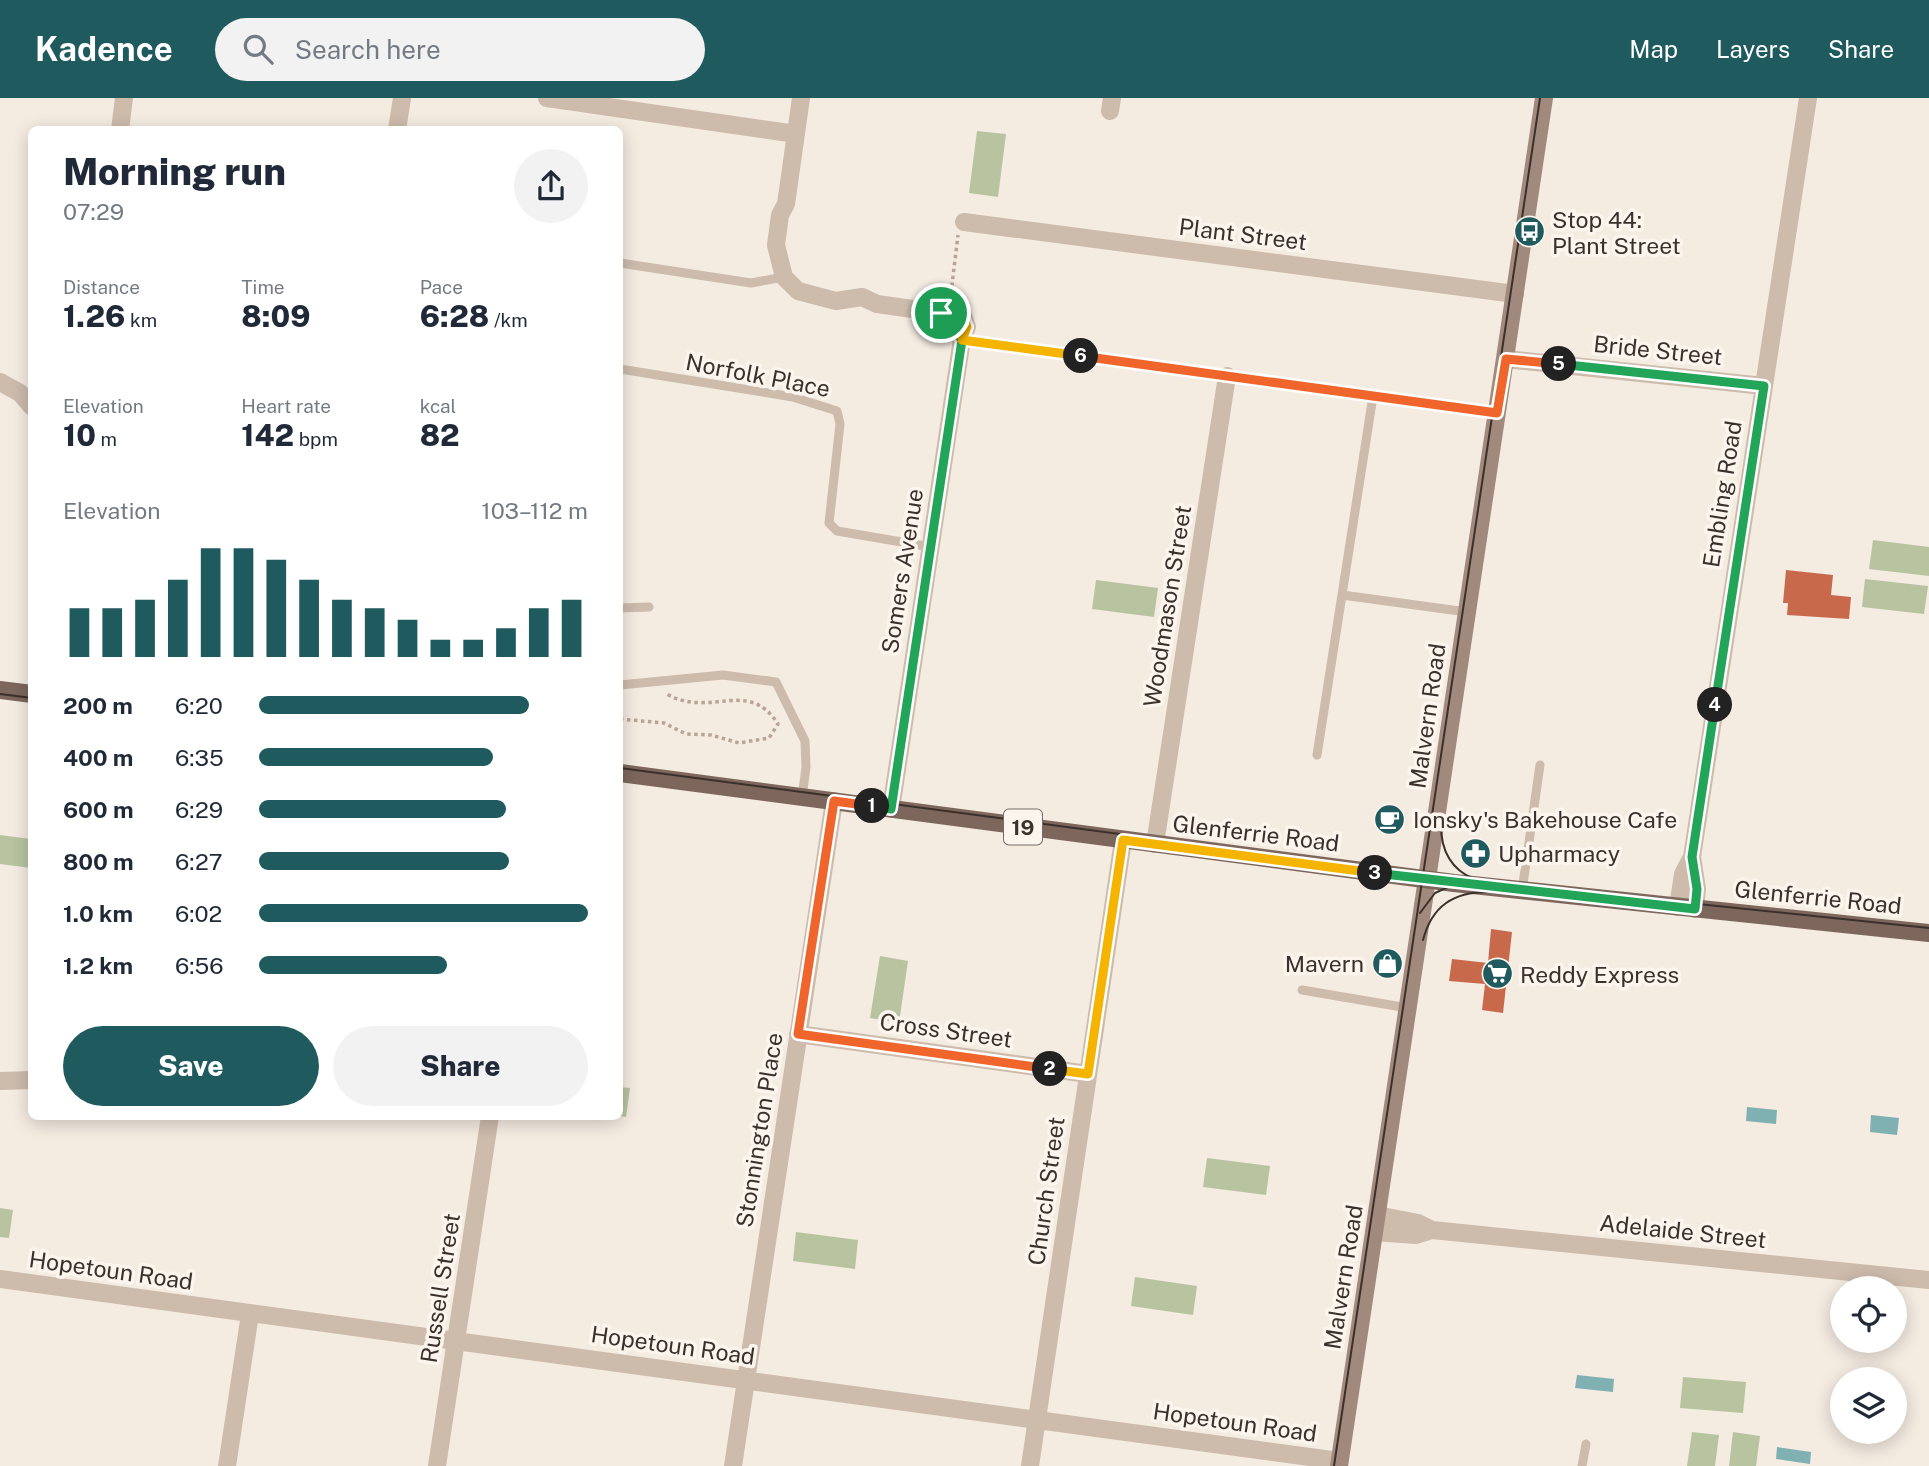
<!DOCTYPE html>
<html lang="en">
<head>
<meta charset="utf-8">
<style>
	body { margin:0; font-family:"Public Sans",sans-serif; background:#f2f2f3; color:#1f2937; height:100vh; display:flex; flex-direction:column; font-size:26px; white-space:nowrap }
	* { box-sizing:border-box; margin:0 }
	p { font-size:23px; color:#747a83 }
	.icon { flex:none; width:38px; height:38px; fill:none; stroke:currentColor; stroke-width:2; stroke-linecap:round; stroke-linejoin:round }
	.map { position:relative; flex:1; overflow:hidden }
	.details { position:absolute; left:28px; top:28px; width:595px; height:994px; display:flex; flex-direction:column; background:#fff; border-radius:10px; box-shadow:0 4px 18px #0003 }
	.details>* { flex:none }
	.controls { position:absolute; left:1830px; top:1178px; display:grid; gap:14px }
	.controls a { display:grid; place-items:center; width:77px; height:77px; border-radius:50%; background:#fff; box-shadow:0 4px 18px #0003; font-size:35px }
	.pin { position:absolute; display:grid; place-items:center; width:60px; height:60px; color:#fff; margin:-30px; border:4px solid #fff; border-radius:50%; box-shadow:0 2px 7px #0007 }
	.km { position:absolute; width:35px; height:35px; margin:-18px; border-radius:50%; background:#222; color:#fff; font-size:19px; line-height:35px; text-align:center }
	.round { display:grid; place-items:center; flex:none; width:74px; height:74px; border-radius:37px; background:#f2f2f3 }
	.summary { display:flex; align-items:center; justify-content:space-between; height:119px; padding:0 35px }
	h1 { font-size:38px; font-weight:800; line-height:52px }
	.metrics { display:grid; grid-template-columns:repeat(3,1fr); gap:10px; height:119px; padding:7px 35px }
	.metrics div { display:grid; align-content:center }
	.metrics b { font-size:30px; font-weight:800 }
	.metrics small { font-size:19px; font-weight:400 }
	.metrics p { font-size:19px }
	.chart { height:196px; padding:14px 35px }
	.chart p { display:flex; justify-content:space-between }
	.chart svg { width:100%; height:126px; margin-top:7px; stroke:#1f5a5e; stroke-width:6 }
	.primary-button { display:flex; gap:14px; margin-top:auto; padding:14px 35px }
	.primary-button a { flex:1; height:80px; border-radius:42px; background:#1f5a5e; color:#fff; font-size:28px; font-weight:800; line-height:80px; text-align:center }
	.primary-button a+a { background:#f2f2f3; color:#1f2937 }
	ul { padding:0 35px; list-style:none; font-size:23px }
	li { display:grid; grid-template-columns:112px 84px 1fr; align-items:center; height:52px }
	li i { height:18px; border-radius:9px; background:#1f5a5e }
	header { display:flex; align-items:center; gap:42px; box-sizing:border-box; height:98px; padding:0 35px; background:#1f5a5e; color:#fff }
	header strong { font-size:33px }
	nav { display:flex; gap:38px; margin-inline-start:auto; font-size:24px }
	.search { width:490px; height:63px; background:#f2f2f3; display:flex; align-items:center; gap:18px; box-sizing:border-box; padding:0 24px; border-radius:38px; color:#747a83; font-size:26px }
	.map>svg:first-child { display:block }
	.green { fill:#b8c4a0 }
	.water { fill:#7fb0b2 }
	.building { fill:#c8694b }
	.lines { fill:none; stroke-linecap:round; stroke-linejoin:round }
	.path { stroke:#b9a596; stroke-width:3.5; stroke-dasharray:3.5 3.5; stroke-linecap:butt }
	.service { stroke:#cdbbac; stroke-width:9 }
	.minor { stroke:#cdbbac; stroke-width:18 }
	.secondary { stroke:#a18a7d; stroke-width:18 }
	.primary { stroke:#7d675c; stroke-width:18 }
	.tram { stroke:#3b302b; stroke-width:2 }
	.split-1-casing { stroke:#fff; stroke-width:14 }
	.split-2-casing { stroke:#fff; stroke-width:14 }
	.split-3-casing { stroke:#fff; stroke-width:14 }
	.split-4-casing { stroke:#fff; stroke-width:14 }
	.split-5-casing { stroke:#fff; stroke-width:14 }
	.split-6-casing { stroke:#fff; stroke-width:14 }
	.split-7-casing { stroke:#fff; stroke-width:14 }
	.split-1 { stroke:#22a559; stroke-width:9 }
	.split-2 { stroke:#f0652b; stroke-width:9 }
	.split-3 { stroke:#f5b400; stroke-width:9 }
	.split-4 { stroke:#22a559; stroke-width:9 }
	.split-5 { stroke:#22a559; stroke-width:9 }
	.split-6 { stroke:#f0652b; stroke-width:9 }
	.split-7 { stroke:#f5b400; stroke-width:9 }
	.labels { text-anchor:middle; dominant-baseline:central; stroke-width:7; stroke-linejoin:round; paint-order:stroke }
	.shield { fill:#fbf5ee; stroke:#756b66; stroke-width:2 }
	.shield-label { font-size:21px; font-weight:bold; fill:#3b302b }
	.poi-label { font-size:23px; fill:#3b302b; stroke:#fbf5ee; text-anchor:start }
	.street-label { font-size:23px; fill:#3b302b; stroke:#fbf5ee }
</style>
</head>
<body>
<header>
<strong>Kadence</strong>
<div class="search"><svg class="icon" aria-label="search" viewBox="0 0 24 24"><circle cx="10" cy="10" r="6"/><path d="M15 15l6 6"/></svg>Search here</div>
<nav><a>Map</a><a>Layers</a><a>Share</a></nav>
</header>
<div class="map">
<svg width="1929" height="1368" viewBox="0 0 1929 1368">
	<rect width="100%" height="100%" fill="#f4ebe1"/>
	<path class="green" d="M977 33 1006 36 998 99 969 95Z
		M1873 442 1929 449V478L1869 471Z
		M1865 481 1928 488 1924 516 1862 509Z
		M1096 482 1158 490 1154 519 1092 511Z
		M0 737 31 741V770L0 766Z
		M880 858 908 863 899 925 870 920Z
		M620 989 630 990 626 1019 620 1018Z
		M1207 1060 1270 1068 1266 1097 1203 1089Z
		M0 1110 13 1112 9 1140 0 1139Z
		M796 1134 858 1142 855 1171 793 1163Z
		M1135 1179 1197 1188 1193 1217 1131 1208Z
		M1683 1279 1746 1284 1743 1315 1680 1310Z
		M1692 1334 1719 1337 1715 1368H1687Z
		M1733 1334 1760 1338 1756 1368H1729Z"/>
	<path class="water" d="M1747 1009 1777 1012 1776 1026 1746 1023Z
		M1871 1017 1899 1020 1897 1037 1870 1034Z
		M1577 1277 1614 1281 1613 1294 1575 1290Z
		M1777 1349 1811 1354 1810 1366 1776 1361Z"/>
	<path class="building" d="M1786 472 1833 477 1831 497 1851 499 1849 521 1787 517 1788 505H1783Z
		M1491 831 1512 834 1503 915 1482 912 1485 886 1449 883 1452 861 1488 865Z"/>
	<g class="lines">
		<path class="path" d="M951 195 958 137
			M620 621 664 625 686 636 711 637 739 645 769 640 778 626C748 579 710 621 667 596"/>
		<path class="service" d="M620 165 751 185 784 179
			M962 241 1497 315
			M620 271 793 299 837 313 840 326 829 425 837 433 931 449
			M1342 497 1467 514
			M620 510 649 509
			M620 587 723 577 776 584 805 643 806 669 802 700
			M1317 657 1373 298
			M1522 793 1540 667
			M1302 892 1408 910
			M1582 1368 1586 1346"/>
		<path class="minor" d="M547 0 796 36
			M801 0 786 106 780 117 776 147 784 179 798 193 836 203 862 199 877 206 941 215 949 211 963 218 967 229 962 241 891 711
			M1110 13 1112 0
			M120 32 124 0
			M397 32 402 0
			M964 124 1515 196
			M1506 261 1764 288
			M0 284 20 295 32 309
			M1155 746 1227 278
			M1692 759 1697 791 1695 811
			M1678 809 1683 776 1692 759 1808 0
			M798 936 1088 976
			M0 983 32 982
			M1377 1117 1418 1125 1432 1132 1929 1182
			M1374 1134 1416 1137 1432 1132
			M0 1181 1339 1363
			M227 1368 250 1216
			M437 1368 490 1018
			M733 1368 834 703
			M1030 1368 1123 742"/>
		<path class="secondary" d="M1339 1368 1544 0"/>
		<path class="primary" d="M0 592 32 596
			M620 675 1454 785 1929 835"/>
		<path class="tram" d="M0 596 32 600
			M620 670 1475 783 1929 830
			M1441 723C1440 749 1448 770 1474 781
			M1420 815 1435 795 1459 784
			M1423 842C1432 808 1453 794 1488 794
			M1334 1368 1540 0"/>
	</g>
	<g class="lines">
		<defs>
			<path id="split-1" d="M872 708 891 711 962 242 941 215"/>
			<path id="split-2" d="M872 708 834 703 798 936 1050 971"/>
			<path id="split-3" d="M1050 971 1088 976 1123 742 1375 775"/>
			<path id="split-4" d="M1375 775 1695 811 1697 791 1692 759 1715 607"/>
			<path id="split-5" d="M1559 266 1764 288 1715 607"/>
			<path id="split-6" d="M1081 258 1497 315 1506 261 1559 266"/>
			<path id="split-7" d="M941 215 949 211 963 218 967 229 962 242 1081 258"/>
		</defs>
		<use href="#split-1" class="split-1-casing"/>
		<use href="#split-2" class="split-2-casing"/>
		<use href="#split-3" class="split-3-casing"/>
		<use href="#split-4" class="split-4-casing"/>
		<use href="#split-5" class="split-5-casing"/>
		<use href="#split-6" class="split-6-casing"/>
		<use href="#split-7" class="split-7-casing"/>
		<use href="#split-1" class="split-1"/>
		<use href="#split-2" class="split-2"/>
		<use href="#split-3" class="split-3"/>
		<use href="#split-4" class="split-4"/>
		<use href="#split-5" class="split-5"/>
		<use href="#split-6" class="split-6"/>
		<use href="#split-7" class="split-7"/>
	</g>
	<defs>
		<symbol id="bus-disc" viewBox="-11 -11 22 22"><circle r="9.5" fill="#1f5a5e" stroke="#fbf5ee"/><path d="M-5-6H5V4H4V6H2V4H-2V6H-4V4H-5ZM-3.5-4V0h7V-4ZM-3.5 1.2v1.5H-2V1.2ZM2 1.2v1.5H3.5V1.2Z" fill="#fff"/></symbol>
		<symbol id="cafe-disc" viewBox="-11 -11 22 22"><circle r="9.5" fill="#1f5a5e" stroke="#fbf5ee"/><path d="M-5.5-4.5H6V0H3Q3 3.5 0 3.5H-2.5Q-5.5 3.5-5.5 0ZM3-3.2v2h1.7v-2ZM-6 4.5H4V6H-6Z" fill="#fff"/></symbol>
		<symbol id="pharmacy-disc" viewBox="-11 -11 22 22"><circle r="9.5" fill="#1f5a5e" stroke="#fbf5ee"/><path d="M-2-6h4v4h4v4h-4v4h-4v-4h-4v-4h4Z" fill="#fff"/></symbol>
		<symbol id="shop-disc" viewBox="-11 -11 22 22"><circle r="9.5" fill="#1f5a5e" stroke="#fbf5ee"/><path d="M-5-2.5h2.3a2.7 3.5 0 0 1 5.4 0H5L5.5 6h-11ZM-1.5-2.5h3a1.5 2.3 0 0 0-3 0Z" fill="#fff"/></symbol>
		<symbol id="supermarket-disc" viewBox="-11 -11 22 22"><circle r="9.5" fill="#1f5a5e" stroke="#fbf5ee"/><path d="M-6-5.5h2.5l.6 2H6L4.5 2H-2.5L-4.4-4H-6ZM-1.5 3.2a1.3 1.3 0 1 0 .1 0ZM3 3.2a1.3 1.3 0 1 0 .1 0Z" fill="#fff"/></symbol>
	</defs>
	<g fill-rule="evenodd">
		<use href="#bus-disc" x="1512" y="116" width="35" height="35"/>
		<use href="#cafe-disc" x="1372" y="704" width="35" height="35"/>
		<use href="#pharmacy-disc" x="1458" y="738" width="35" height="35"/>
		<use href="#shop-disc" x="1370" y="848" width="35" height="35"/>
		<use href="#supermarket-disc" x="1480" y="858" width="35" height="35"/>
	</g>
	<g class="labels">
		<rect class="shield" x="1004" y="711.5" width="38" height="35" rx="5"/>
		<g class="shield-label">
			<text x="1023" y="729">19</text>
		</g>
		<g class="poi-label">
			<text x="1552" y="121">Stop 44:<tspan x="1552" dy="26">Plant Street</tspan></text>
			<text x="1413" y="721">Ionsky's Bakehouse Cafe</text>
			<text x="1498" y="755">Upharmacy</text>
			<text x="1364" y="865" text-anchor="end">Mavern</text>
			<text x="1520" y="876">Reddy Express</text>
		</g>
		<g class="street-label">
			<text transform="translate(1243 136) rotate(7)">Plant Street</text>
			<text transform="translate(1658 252) rotate(6)">Bride Street</text>
			<text transform="translate(758 277) rotate(11)">Norfolk Place</text>
			<text transform="translate(1722 396) rotate(-81)">Embling Road</text>
			<text transform="translate(902 473) rotate(-81)">Somers Avenue</text>
			<text transform="translate(1167 508) rotate(-81)">Woodmason Street</text>
			<text transform="translate(1427 618) rotate(-82)">Malvern Road</text>
			<text transform="translate(1256 735) rotate(7)">Glenferrie Road</text>
			<text transform="translate(1818 799) rotate(6)">Glenferrie Road</text>
			<text transform="translate(946 932) rotate(8)">Cross Street</text>
			<text transform="translate(759 1032) rotate(-81)">Stonnington Place</text>
			<text transform="translate(1046 1093) rotate(-82)">Church Street</text>
			<text transform="translate(1683 1133) rotate(6)">Adelaide Street</text>
			<text transform="translate(111 1172) rotate(8)">Hopetoun Road</text>
			<text transform="translate(1343 1179) rotate(-81)">Malvern Road</text>
			<text transform="translate(440 1190) rotate(-81)">Russell Street</text>
			<text transform="translate(673 1247) rotate(8)">Hopetoun Road</text>
			<text transform="translate(1235 1324) rotate(8)">Hopetoun Road</text>
		</g>
	</g>
</svg>
<div class="controls">
<a><svg class="icon" aria-label="locate" viewBox="0 0 24 24"><circle cx="12" cy="12" r="6"/><path d="M12 2v4M12 18v4M2 12h4M18 12h4"/></svg></a>
<a><svg class="icon" aria-label="layers" viewBox="0 0 24 24"><path d="M12 4l9 5-9 5-9-5zM3 14l9 5 9-5"/></svg></a>
</div>
<div class="pin" style="left:941px;top:215px;background:#1e9e55"><svg class="icon" aria-label="arrive" viewBox="0 0 24 24"><path d="M6 21V4h12l-3 4 3 4H6"/></svg></div>
<b class="km" style="left:872px;top:708px">1</b>
<b class="km" style="left:1050px;top:971px">2</b>
<b class="km" style="left:1375px;top:775px">3</b>
<b class="km" style="left:1715px;top:607px">4</b>
<b class="km" style="left:1559px;top:266px">5</b>
<b class="km" style="left:1081px;top:258px">6</b>
<section class="details">
<div class="summary"><div><h1>Morning run</h1><p>07:29</p></div><a class="round"><svg class="icon" aria-label="share" viewBox="0 0 24 24"><path d="M12 15V3M7 8l5-5 5 5M5 13v7h14v-7"/></svg></a></div>
<div class="metrics">
<div><p>Distance</p><b>1.26<small> km</small></b></div>
<div><p>Time</p><b>8:09</b></div>
<div><p>Pace</p><b>6:28<small> /km</small></b></div>
</div>
<div class="metrics">
<div><p>Elevation</p><b>10<small> m</small></b></div>
<div><p>Heart rate</p><b>142<small> bpm</small></b></div>
<div><p>kcal</p><b>82</b></div>
</div>
<div class="chart"><p><span>Elevation</span>103–112 m</p>
<svg viewBox="0 0 160 44" preserveAspectRatio="none"><path d="M5 44V27M15 44V27M25 44V24M35 44V17M45 44V6M55 44V6M65 44V10M75 44V17M85 44V24M95 44V27M105 44V31M115 44V38M125 44V38M135 44V34M145 44V27M155 44V24"/></svg>
</div>
<ul>
<li><b>200 m</b>6:20<i style="width:82%"></i></li>
<li><b>400 m</b>6:35<i style="width:71%"></i></li>
<li><b>600 m</b>6:29<i style="width:75%"></i></li>
<li><b>800 m</b>6:27<i style="width:76%"></i></li>
<li><b>1.0 km</b>6:02<i style="width:100%"></i></li>
<li><b>1.2 km</b>6:56<i style="width:57%"></i></li>
</ul>
<div class="primary-button"><a>Save</a><a>Share</a></div>
</section>
</div>
</body>
</html>
